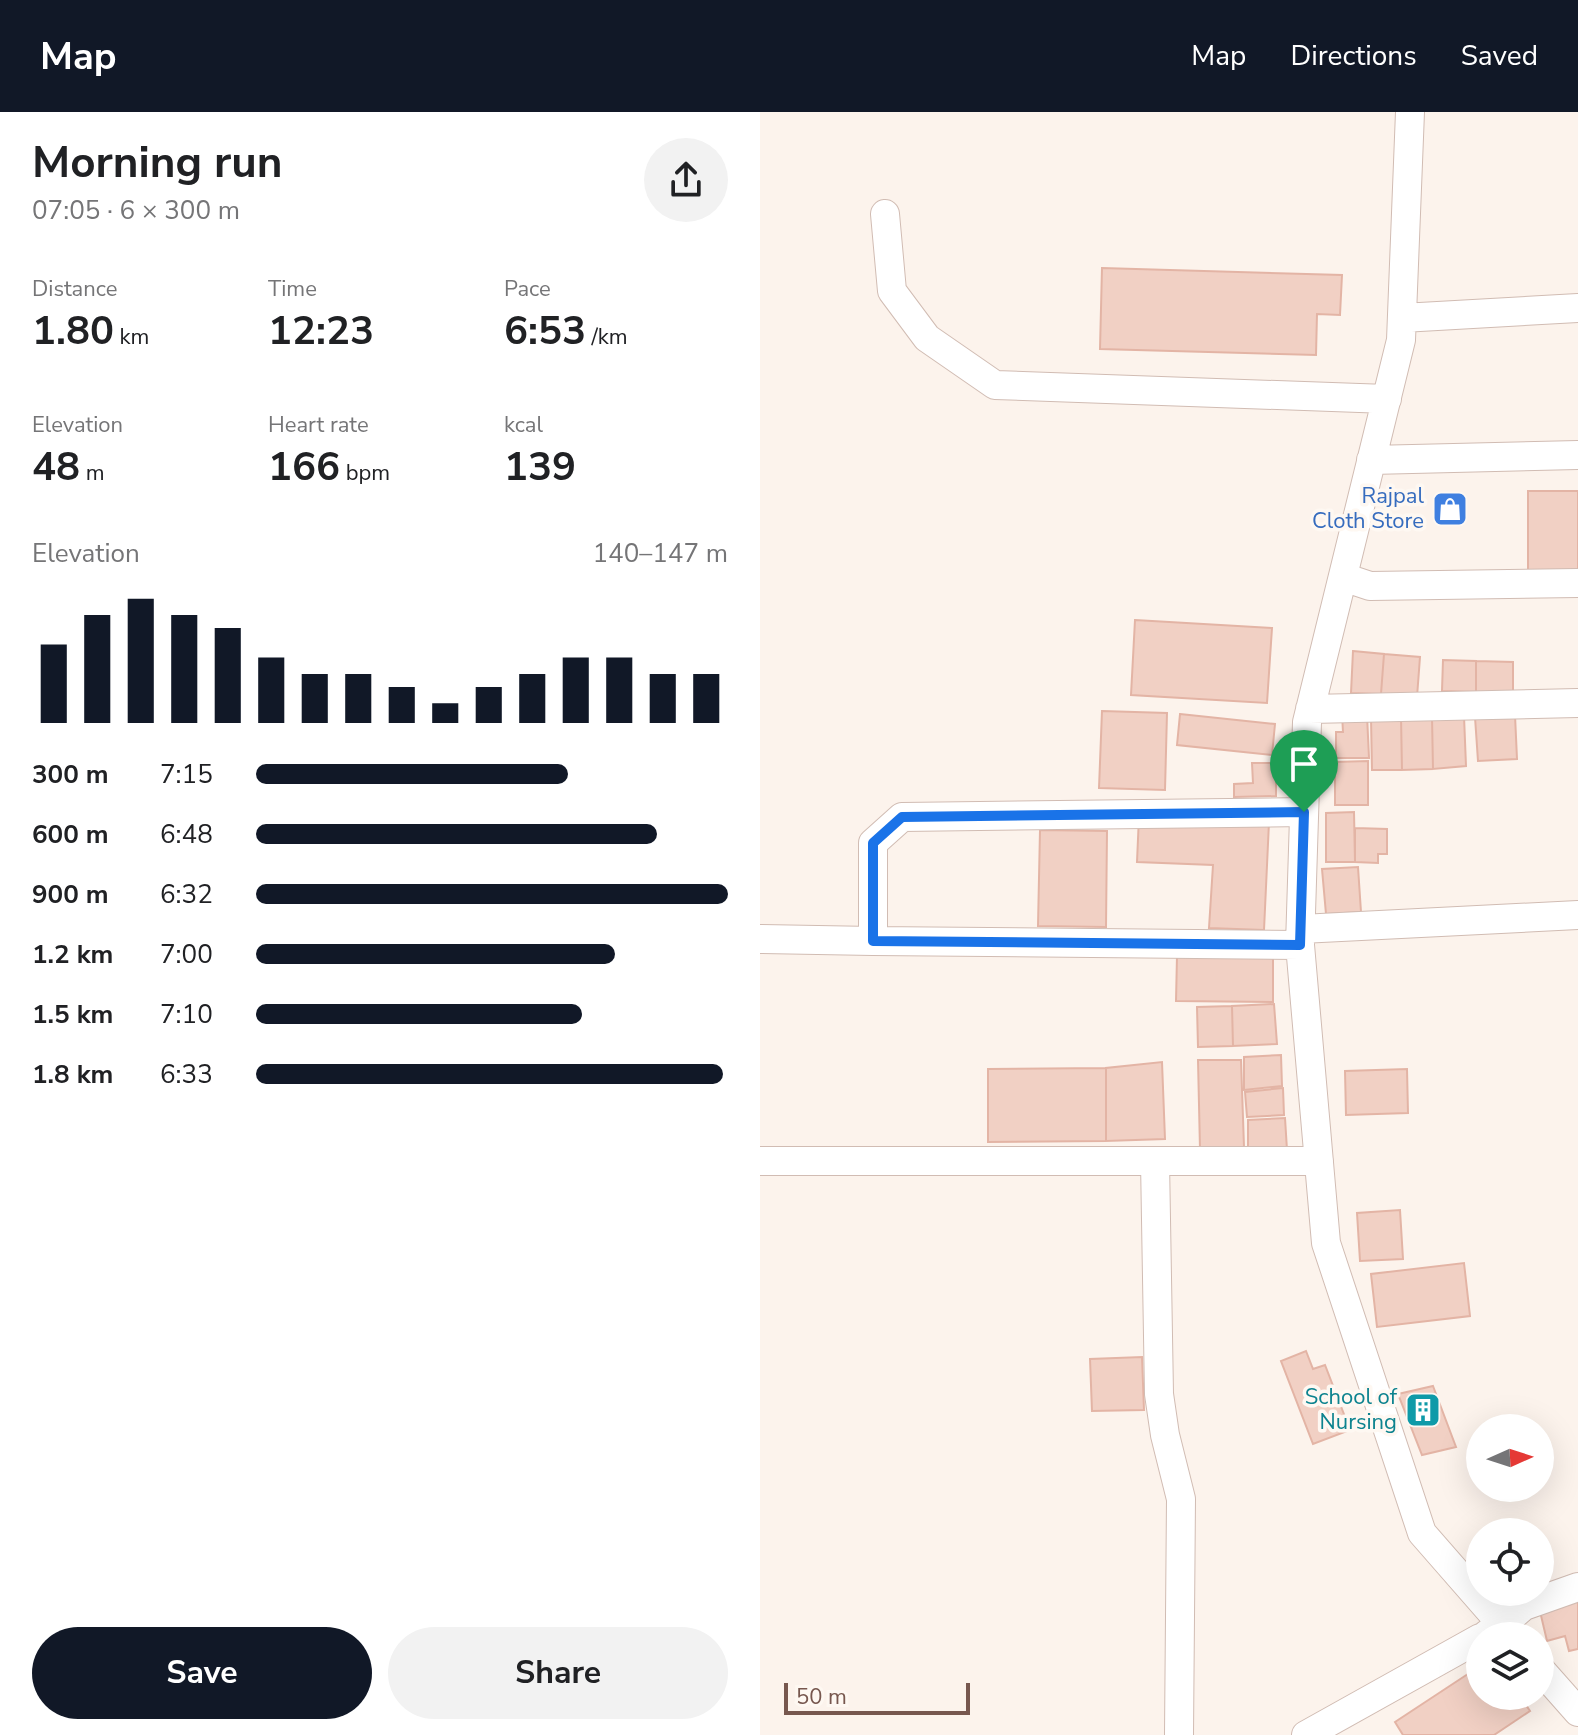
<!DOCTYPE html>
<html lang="en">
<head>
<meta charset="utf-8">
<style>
	body { margin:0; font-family:"Nunito Sans",sans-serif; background:#f2f2f2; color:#202124; height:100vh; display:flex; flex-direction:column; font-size:30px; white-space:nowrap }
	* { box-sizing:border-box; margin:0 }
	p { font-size:26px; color:#757577 }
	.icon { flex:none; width:44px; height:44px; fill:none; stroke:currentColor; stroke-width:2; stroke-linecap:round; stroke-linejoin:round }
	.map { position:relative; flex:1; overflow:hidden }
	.details { display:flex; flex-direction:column; background:#fff; width:760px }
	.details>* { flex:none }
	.needle { width:52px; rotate:87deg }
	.buttons { position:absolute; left:706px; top:1302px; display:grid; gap:16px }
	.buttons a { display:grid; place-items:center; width:88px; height:88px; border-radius:50%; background:#fff; box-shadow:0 8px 32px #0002; font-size:40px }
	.scale { position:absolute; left:24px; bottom:20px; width:186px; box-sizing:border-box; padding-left:8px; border:4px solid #77574e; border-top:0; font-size:22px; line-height:28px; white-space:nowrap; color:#77574e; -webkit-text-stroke:6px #fef8f2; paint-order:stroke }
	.pin { position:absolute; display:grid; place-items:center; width:68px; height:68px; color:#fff; margin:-82px -34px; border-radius:50% 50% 50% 0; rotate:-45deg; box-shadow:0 0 8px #0007 }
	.pin .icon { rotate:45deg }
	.round { display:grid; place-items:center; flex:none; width:84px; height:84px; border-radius:42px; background:#f2f2f2 }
	.overview { display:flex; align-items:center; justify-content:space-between; height:136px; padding:0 32px }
	h1 { font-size:44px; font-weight:700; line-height:60px }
	.figures { display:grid; grid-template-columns:repeat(3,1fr); gap:12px; height:136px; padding:8px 32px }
	.figures div { display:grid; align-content:center }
	.figures b { font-size:40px; font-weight:700 }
	.figures small { font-size:22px; font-weight:400 }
	.figures p { font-size:22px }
	.chart { height:224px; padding:16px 32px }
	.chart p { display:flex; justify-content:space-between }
	.chart svg { width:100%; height:144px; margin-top:8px; stroke:#111827; stroke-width:6 }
	.button { display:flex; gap:16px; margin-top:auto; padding:16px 32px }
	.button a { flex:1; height:92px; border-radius:48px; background:#111827; color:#fff; font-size:32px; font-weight:700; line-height:92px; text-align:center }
	.button a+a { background:#f2f2f2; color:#202124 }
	ul { padding:0 32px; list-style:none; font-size:26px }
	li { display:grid; grid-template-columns:128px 96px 1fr; align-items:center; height:60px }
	li i { height:20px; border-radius:10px; background:#111827 }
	header { display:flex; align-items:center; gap:48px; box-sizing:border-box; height:112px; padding:0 40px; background:#111827; color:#fff }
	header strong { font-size:38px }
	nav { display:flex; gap:44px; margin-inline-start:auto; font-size:28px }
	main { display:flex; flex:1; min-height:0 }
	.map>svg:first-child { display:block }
	.building { fill:#f1d0c4; stroke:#e3b4a5; stroke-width:2 }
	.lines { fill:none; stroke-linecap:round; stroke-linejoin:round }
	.minor-casing { stroke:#d1bcb3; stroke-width:30 }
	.minor { stroke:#fff; stroke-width:28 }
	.route-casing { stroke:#fff; stroke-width:16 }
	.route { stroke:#1a73e8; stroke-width:10 }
	.labels { text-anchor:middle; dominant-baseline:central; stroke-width:7; stroke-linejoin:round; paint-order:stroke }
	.shop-label { font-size:22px; fill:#366cbe; stroke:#fef8f2; text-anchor:end }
	.culture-label { font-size:22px; fill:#0d838f; stroke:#fef8f2; text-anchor:end }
</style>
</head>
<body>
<header>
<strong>Map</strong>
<nav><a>Map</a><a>Directions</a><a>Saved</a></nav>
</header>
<main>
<section class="details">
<div class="overview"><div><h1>Morning run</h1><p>07:05 · 6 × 300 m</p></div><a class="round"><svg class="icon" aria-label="share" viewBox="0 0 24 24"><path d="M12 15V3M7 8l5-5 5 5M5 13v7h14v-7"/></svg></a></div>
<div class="figures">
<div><p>Distance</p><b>1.80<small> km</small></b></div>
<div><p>Time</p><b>12:23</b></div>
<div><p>Pace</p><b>6:53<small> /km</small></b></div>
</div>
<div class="figures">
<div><p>Elevation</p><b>48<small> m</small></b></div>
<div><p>Heart rate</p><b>166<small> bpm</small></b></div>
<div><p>kcal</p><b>139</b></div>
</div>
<div class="chart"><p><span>Elevation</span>140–147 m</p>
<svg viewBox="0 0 160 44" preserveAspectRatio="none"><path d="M5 44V20M15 44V11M25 44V6M35 44V11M45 44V15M55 44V24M65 44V29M75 44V29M85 44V33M95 44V38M105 44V33M115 44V29M125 44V24M135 44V24M145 44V29M155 44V29"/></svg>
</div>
<ul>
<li><b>300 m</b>7:15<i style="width:66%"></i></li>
<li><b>600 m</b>6:48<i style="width:85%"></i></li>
<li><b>900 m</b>6:32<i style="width:100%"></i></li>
<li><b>1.2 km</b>7:00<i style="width:76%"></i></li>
<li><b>1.5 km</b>7:10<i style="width:69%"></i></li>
<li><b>1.8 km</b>6:33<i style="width:99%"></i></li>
</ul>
<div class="button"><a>Save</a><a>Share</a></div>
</section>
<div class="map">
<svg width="818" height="1623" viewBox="0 0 818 1623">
	<rect width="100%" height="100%" fill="#fcf3ec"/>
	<path class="building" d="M342 156 582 163 580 203 557 202 556 243 340 237Z
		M768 379H818V463H768Z
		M375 508 512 516 507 591 371 583Z
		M593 539 624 542 621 582 591 581Z
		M624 542 660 545 657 585 621 582Z
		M683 548 716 549V580L682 579Z
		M716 549 753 550V581L716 580Z
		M342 599 407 601 405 678 339 676Z
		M420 602 515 612 512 643 417 633Z
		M582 602 607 603 609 646H576V620H583Z
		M755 603 757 647 718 649 715 605Z
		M704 604 706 654 673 657 672 605Z
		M641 605 642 658H612L611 606Z
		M641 605H672L673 657 642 658Z
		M608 649V693H575V650Z
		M492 651H516V684L474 685V672L493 671Z
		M594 700 595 750H566V701Z
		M379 704 509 710 504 818 449 816 453 753 377 750Z
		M595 716 627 717V742H618V751L595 750Z
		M280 718 347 719 346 815 278 814Z
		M598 755 601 800 566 802 562 757Z
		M417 844 513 845V890L416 889Z
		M514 892 517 932 473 934 472 894Z
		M472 894 473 934 438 935 437 895Z
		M521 943 522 974 484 978V945Z
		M438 948H481L484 1035 440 1037Z
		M402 950 405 1027 346 1029V956Z
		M346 956V1029L228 1030V957Z
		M647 957 648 1001 586 1003 585 959Z
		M523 976 524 1003 487 1005 485 980Z
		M525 1006 527 1038H488V1008Z
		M640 1098 643 1147 600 1149 597 1101Z
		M704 1151 710 1204 617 1215 611 1162Z
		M546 1239 553 1257 565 1253 590 1318 553 1332 521 1249Z
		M382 1245 384 1298 332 1299 330 1247Z
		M673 1274 696 1335 662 1343 638 1282Z
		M818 1486V1537L809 1539 805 1524 787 1529 779 1495Z
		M720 1554V1584H760L770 1599 734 1623H643L635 1610Z"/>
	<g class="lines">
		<defs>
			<path id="minor" d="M650 0 641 228 547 610 540 833 566 1131 662 1421 752 1524
				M125 102 132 179 167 226 235 273 627 287
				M642 206 818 196
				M611 348 818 343
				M583 465 610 474 818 471
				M550 597 818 591
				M541 817 818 803
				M0 827 113 829
				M540 833 113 829V731L142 705 544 700
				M0 1049H559
				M395 1049 399 1282 405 1323 421 1387 419 1623
				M727 1522 742 1513 764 1494 818 1475
				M780 1557 818 1600
				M546 1623 720 1526"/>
		</defs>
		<use href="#minor" class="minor-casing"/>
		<use href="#minor" class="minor"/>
	</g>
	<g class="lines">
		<defs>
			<path id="route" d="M544 700 540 833 113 829V731L142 705Z"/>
		</defs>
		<use href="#route" class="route-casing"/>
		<use href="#route" class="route"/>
	</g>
	<defs>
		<symbol id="shop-square" viewBox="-11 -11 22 22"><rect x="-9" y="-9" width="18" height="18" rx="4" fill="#3f7fe0" stroke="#fef8f2"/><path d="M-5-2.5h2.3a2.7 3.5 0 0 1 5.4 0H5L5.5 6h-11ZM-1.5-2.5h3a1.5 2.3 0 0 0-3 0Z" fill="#fff"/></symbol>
		<symbol id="building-square" viewBox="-11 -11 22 22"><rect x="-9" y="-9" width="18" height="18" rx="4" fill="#0f9aa8" stroke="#fef8f2"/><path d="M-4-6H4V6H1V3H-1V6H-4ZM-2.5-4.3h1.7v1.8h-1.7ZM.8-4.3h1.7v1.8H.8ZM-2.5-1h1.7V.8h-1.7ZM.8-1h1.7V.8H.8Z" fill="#fff"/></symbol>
	</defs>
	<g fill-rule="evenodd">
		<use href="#shop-square" x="670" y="377" width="40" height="40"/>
		<use href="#building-square" x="643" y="1278" width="40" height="40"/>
	</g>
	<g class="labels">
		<g class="shop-label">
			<text x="664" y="384">Rajpal<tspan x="664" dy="25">Cloth Store</tspan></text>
		</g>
		<g class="culture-label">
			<text x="637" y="1285">School of<tspan x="637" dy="25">Nursing</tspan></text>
		</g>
	</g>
</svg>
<div class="buttons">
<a><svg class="needle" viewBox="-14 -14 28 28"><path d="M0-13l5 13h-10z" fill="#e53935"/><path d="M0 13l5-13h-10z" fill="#757577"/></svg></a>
<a><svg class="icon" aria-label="locate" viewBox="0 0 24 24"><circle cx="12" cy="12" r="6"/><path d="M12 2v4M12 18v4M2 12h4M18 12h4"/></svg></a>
<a><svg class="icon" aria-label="layers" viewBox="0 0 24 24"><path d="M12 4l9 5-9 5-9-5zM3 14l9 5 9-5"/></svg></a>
</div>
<div class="scale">50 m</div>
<div class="pin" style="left:544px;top:700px;background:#1e9e55"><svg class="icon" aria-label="arrive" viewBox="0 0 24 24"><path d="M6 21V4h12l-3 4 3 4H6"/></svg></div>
</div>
</main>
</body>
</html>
